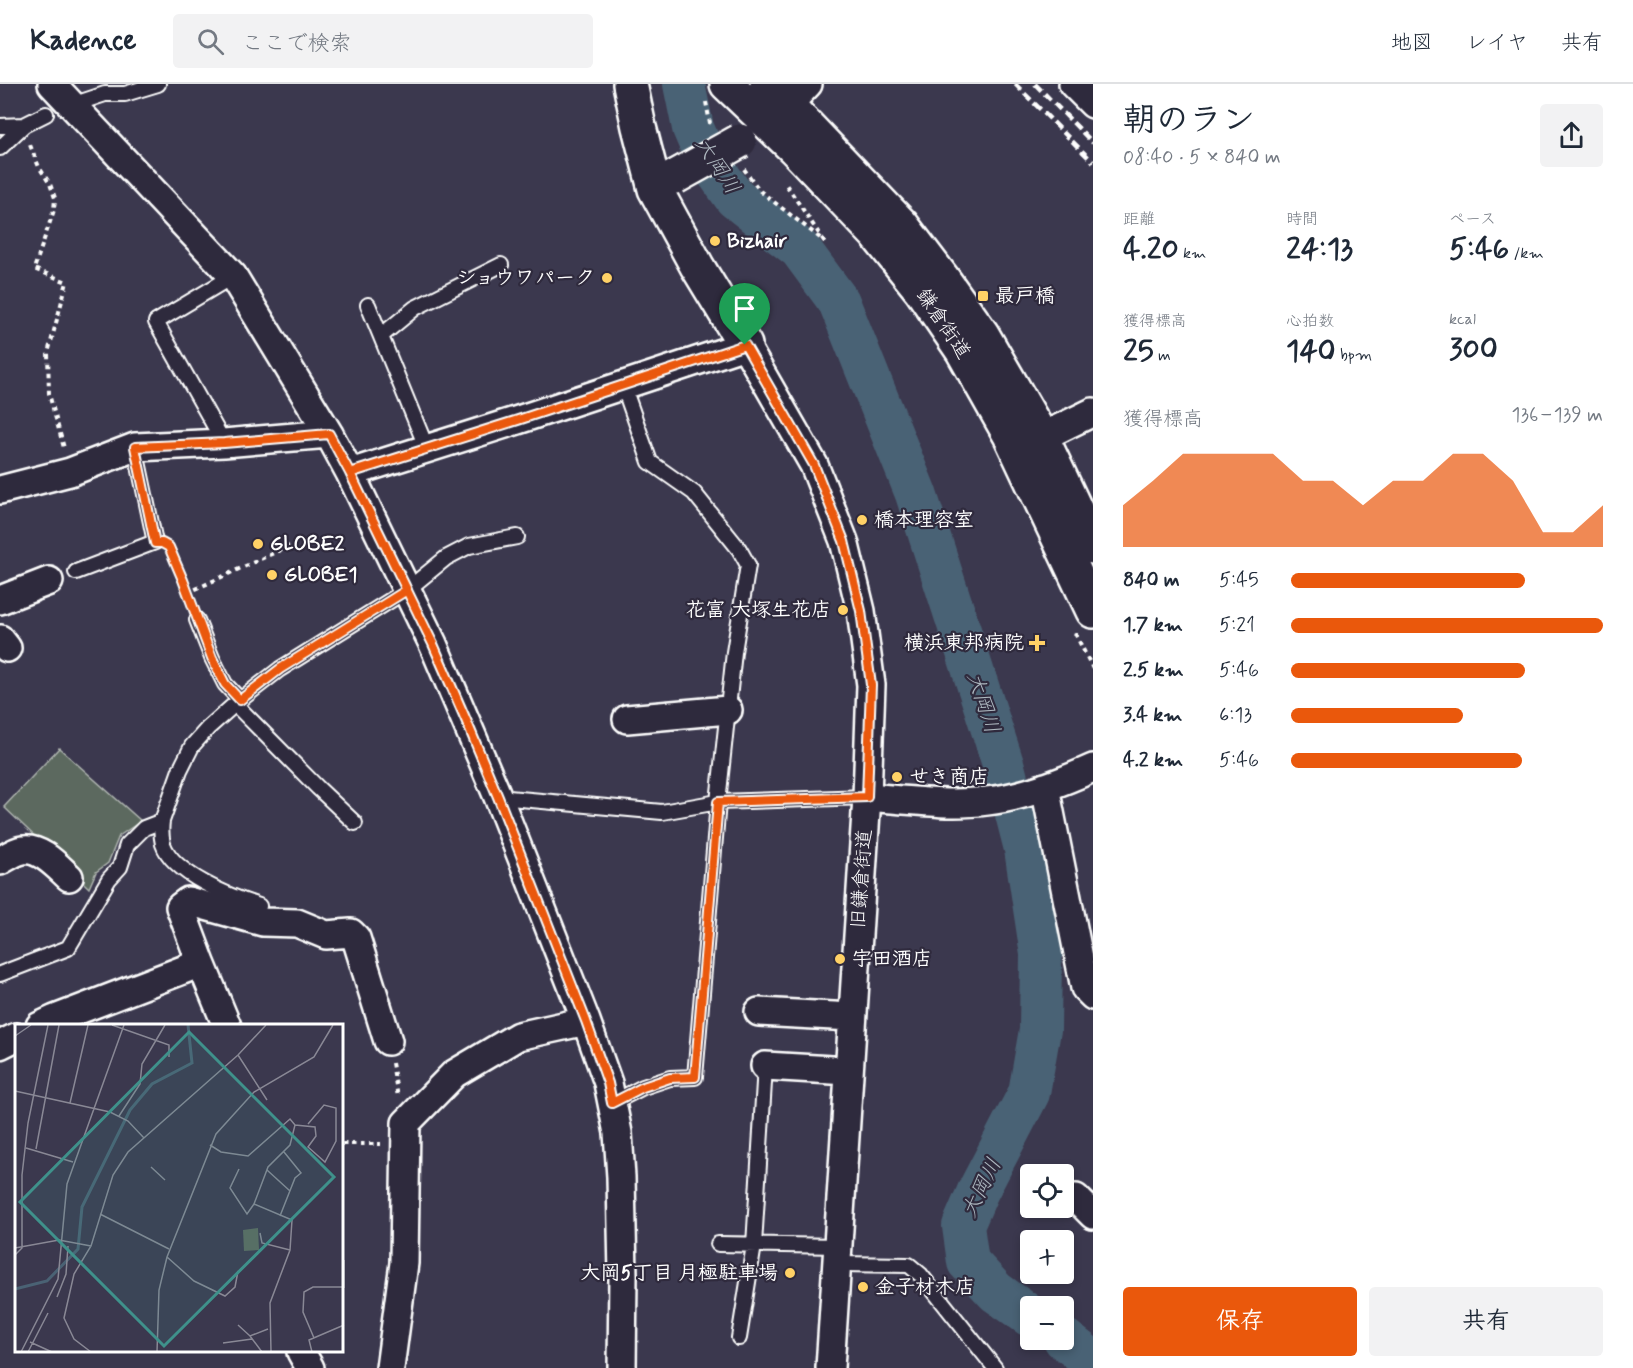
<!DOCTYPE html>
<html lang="ja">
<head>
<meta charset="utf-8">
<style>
	body { margin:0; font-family:Mynerve,"Klee One",sans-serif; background:#f2f2f3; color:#1f2937; height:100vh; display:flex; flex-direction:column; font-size:22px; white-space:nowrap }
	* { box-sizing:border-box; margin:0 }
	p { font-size:20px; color:#747a83 }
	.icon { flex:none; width:33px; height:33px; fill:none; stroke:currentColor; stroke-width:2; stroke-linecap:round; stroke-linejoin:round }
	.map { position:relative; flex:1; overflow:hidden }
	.panel { display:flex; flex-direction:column; background:#fff; width:540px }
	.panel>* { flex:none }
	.tools { position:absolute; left:1020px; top:1080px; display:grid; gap:12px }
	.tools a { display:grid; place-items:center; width:54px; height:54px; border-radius:6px; background:#fff; box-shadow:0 3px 9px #0003; font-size:30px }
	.pin { position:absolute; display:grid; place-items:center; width:51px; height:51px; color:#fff; margin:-62px -26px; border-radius:50% 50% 50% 0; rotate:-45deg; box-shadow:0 0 6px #0007 }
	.pin .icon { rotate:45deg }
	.round { display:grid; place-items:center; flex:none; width:63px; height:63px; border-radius:6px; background:#f2f2f3 }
	.summary { display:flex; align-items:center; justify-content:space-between; height:102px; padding:0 30px }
	h1 { font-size:33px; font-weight:700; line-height:45px }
	.figures { display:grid; grid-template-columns:repeat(3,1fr); gap:9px; height:102px; padding:6px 30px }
	.figures div { display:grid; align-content:center }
	.figures b { font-size:30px; font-weight:700 }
	.figures small { font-size:16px; font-weight:400 }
	.figures p { font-size:16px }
	.chart { height:168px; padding:12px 30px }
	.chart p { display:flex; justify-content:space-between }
	.chart svg { width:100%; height:108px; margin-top:6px; fill:#ea580c; opacity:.7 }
	.primary-button { display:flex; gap:12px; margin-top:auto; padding:12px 30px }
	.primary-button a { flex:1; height:69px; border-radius:6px; background:#ea580c; color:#fff; font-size:24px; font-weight:700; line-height:69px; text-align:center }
	.primary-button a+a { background:#f2f2f3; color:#1f2937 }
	ul { padding:0 30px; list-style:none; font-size:20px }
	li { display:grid; grid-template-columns:96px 72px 1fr; align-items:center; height:45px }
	li i { height:15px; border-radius:8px; background:#ea580c }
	header { display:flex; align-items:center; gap:36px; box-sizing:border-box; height:84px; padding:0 30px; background:#fff; border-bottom:2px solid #e0e1e3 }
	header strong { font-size:28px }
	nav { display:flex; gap:33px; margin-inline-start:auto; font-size:21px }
	.search { width:420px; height:54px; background:#f2f2f3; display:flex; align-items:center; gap:15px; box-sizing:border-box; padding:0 21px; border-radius:6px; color:#747a83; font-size:22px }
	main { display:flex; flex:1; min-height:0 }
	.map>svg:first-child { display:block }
	.green { fill:#5c695f; stroke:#aeb4af; stroke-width:1.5 }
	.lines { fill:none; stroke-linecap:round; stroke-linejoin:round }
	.river { stroke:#4a6274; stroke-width:42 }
	.lane-casing { stroke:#fff; stroke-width:18 }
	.street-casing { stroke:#fff; stroke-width:32 }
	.secondary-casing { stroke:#fff; stroke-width:38 }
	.primary-casing { stroke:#fff; stroke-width:38 }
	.path { stroke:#fff; stroke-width:4; stroke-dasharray:4.5 4.5; stroke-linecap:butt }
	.lane { stroke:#2f2a3d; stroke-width:14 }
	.street { stroke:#2f2a3d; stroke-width:27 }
	.secondary { stroke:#2f2a3d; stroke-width:33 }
	.primary { stroke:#2f2a3d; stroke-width:33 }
	.rail { stroke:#fff; stroke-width:4.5; stroke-dasharray:9 4.5; stroke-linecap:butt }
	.secondary-bridge-casing { stroke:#fff; stroke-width:38; stroke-linecap:butt }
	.secondary-bridge { stroke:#2f2a3d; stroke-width:33 }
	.route-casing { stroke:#fff; stroke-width:12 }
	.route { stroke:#ea580c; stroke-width:8 }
	.poi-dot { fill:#ffd166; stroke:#2f2a3d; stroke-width:2 }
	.labels { text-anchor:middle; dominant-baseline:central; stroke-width:4.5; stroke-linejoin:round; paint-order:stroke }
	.poi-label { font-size:20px; font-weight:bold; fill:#fff; stroke:#2f2a3d; text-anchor:start }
	.street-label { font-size:20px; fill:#fff; stroke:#2f2a3d }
	.water-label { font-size:21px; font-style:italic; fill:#aeb8c0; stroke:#2f2a3d }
	.inset-river { fill:none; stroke:#4a6274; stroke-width:3 }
	.inset-road { fill:none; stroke:#898895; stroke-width:1.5 }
	.view { fill:#3f918b; fill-opacity:0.15; stroke:#3f918b; stroke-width:3 }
	.inset-edge { fill:none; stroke:#fff; stroke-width:3 }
</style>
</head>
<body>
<header>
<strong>Kadence</strong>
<div class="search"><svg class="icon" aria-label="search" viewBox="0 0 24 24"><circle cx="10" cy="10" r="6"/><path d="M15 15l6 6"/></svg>ここで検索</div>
<nav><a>地図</a><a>レイヤ</a><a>共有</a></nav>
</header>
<main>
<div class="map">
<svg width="1093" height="1284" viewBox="0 0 1093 1284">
	<rect width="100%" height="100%" fill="#3b384e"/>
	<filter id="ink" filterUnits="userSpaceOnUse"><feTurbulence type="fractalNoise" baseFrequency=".0167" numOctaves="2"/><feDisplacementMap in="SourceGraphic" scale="12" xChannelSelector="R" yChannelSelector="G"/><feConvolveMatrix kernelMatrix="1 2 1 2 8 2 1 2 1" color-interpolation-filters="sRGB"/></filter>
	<g filter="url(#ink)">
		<path class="green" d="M59 664 141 737 119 752 108 779 96 788 89 804 4 723Z"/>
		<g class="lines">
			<path class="river" d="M684 0 693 44 704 70 735 114 800 165 839 218 916 410 1004 683 1025 765 1041 870 1040 946 1029 1009 978 1107 963 1142 968 1178 996 1208 1030 1232
				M1064 1255 1093 1277"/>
			<defs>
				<path id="lane" d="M72 21 105 10H125L158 0
					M0 42 24 41 46 30
					M0 64 24 41
					M368 221 427 365
					M381 252 415 224 501 181
					M224 359 156 238 233 192
					M76 488 155 458 135 363
					M197 536 212 574 225 600 240 616
					M235 620 318 704 355 739
					M498 713 662 728 718 718 867 713
					M162 737C161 745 161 752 163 760 173 790 231 813 259 822
					M0 890 68 864 109 795 120 783 127 761 144 744 162 737 180 686 192 662 208 644 235 620 280 585 407 506 446 474 469 462 517 453
					M612 1019 643 1003 670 994 695 993 718 718 734 568 748 481 739 465 694 409 650 378 623 301
					M718 1160 839 1162
					M838 1180 909 1181 921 1191 995 1284
					M739 1254 754 1161 765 982"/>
				<path id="street" d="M52 0 233 192 329 350 350 389 433 560 498 713 586 937 608 999 618 1049 621 1093 623 1192 622 1284
					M1073 0 1093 20
					M788 21 808 0
					M1041 352 1054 347 1093 328
					M350 389 518 336 745 261 814 381 844 457 861 527 871 601 867 713 830 1284
					M0 406 70 388 135 363 224 359 329 350
					M0 516 49 497
					M0 555 7 564
					M627 635 728 626
					M1045 703 1085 904 1093 912
					M867 713C907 716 948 722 987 717 1024 713 1060 699 1093 684
					M0 777C7 773 15 767 23 766 40 763 57 782 69 793
					M201 879 180 823 188 817 263 838 297 839 326 851 351 849 356 854 388 957
					M759 928 852 933
					M40 942 55 935 201 879 227 942
					M0 961 16 953
					M765 982 849 987
					M1076 1114 1093 1131
					M301 1268 310 1284
					M390 1284 404 1179 406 1039 454 990 518 952 586 937"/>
				<path id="secondary" d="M630 0 639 43 655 105 697 182 745 261"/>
				<path id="primary" d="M727 0 794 64 876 150 921 206 962 266 1010 351 1093 527
					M767 0 902 141 943 195 982 250 1041 352 1093 463"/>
			</defs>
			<use href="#lane" class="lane-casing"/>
			<use href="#street" class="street-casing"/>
			<use href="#secondary" class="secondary-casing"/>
			<use href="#primary" class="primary-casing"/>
			<path class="path" d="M706 18 710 39 713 42
				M30 61 39 83 50 100 55 114 54 126 34 185 67 198 48 269 49 310 64 364
				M744 85 760 107 824 157 785 99
				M170 467 192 522
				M187 509 291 461
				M1075 549 1093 585
				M392 979 398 1013
				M342 1060H381"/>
			<use href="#lane" class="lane"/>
			<use href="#street" class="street"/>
			<use href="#secondary" class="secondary"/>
			<use href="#primary" class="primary"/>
			<path class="rail" d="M1015 0 1093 78
				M1035 0 1093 59"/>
			<defs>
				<path id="secondary-bridge" d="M675 93 740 57"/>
			</defs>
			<use href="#secondary-bridge" class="secondary-bridge-casing"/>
			<use href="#secondary-bridge" class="secondary-bridge"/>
		</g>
	</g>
	<g class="lines" filter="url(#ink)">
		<defs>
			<path id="route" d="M745 261 518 336 350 389 407 506 280 585 240 616 225 600 212 574 183 496 169 463 162 459H155L135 363 224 359 329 350 350 389 433 560 466 636 498 713 586 937 608 999 612 1019 643 1003 670 994 695 993 718 718 867 713 871 601 861 527 844 457 814 381 745 261"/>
		</defs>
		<use href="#route" class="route-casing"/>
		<use href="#route" class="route"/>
	</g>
	<g class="poi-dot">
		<circle cx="715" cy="157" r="6"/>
		<circle cx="607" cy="194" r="6"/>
		<rect x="977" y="206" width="12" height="12" rx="3"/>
		<circle cx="862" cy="436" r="6"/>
		<circle cx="258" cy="460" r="6"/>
		<circle cx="272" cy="491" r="6"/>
		<circle cx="843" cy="526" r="6"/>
		<path d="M1034 550h6v6h6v6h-6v6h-6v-6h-6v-6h6z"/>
		<circle cx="897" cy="693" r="6"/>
		<circle cx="840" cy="875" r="6"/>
		<circle cx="790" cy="1189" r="6"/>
		<circle cx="863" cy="1203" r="6"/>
	</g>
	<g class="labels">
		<g class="poi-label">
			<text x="727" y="157">Bizhair</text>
			<text x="595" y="194" text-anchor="end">ショウワパーク</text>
			<text x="995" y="212">最戸橋</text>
			<text x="874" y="436">橋本理容室</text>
			<text x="270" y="460">GLOBE2</text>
			<text x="284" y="491">GLOBE1</text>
			<text x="831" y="526" text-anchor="end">花富 大塚生花店</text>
			<text x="1024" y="559" text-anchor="end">横浜東邦病院</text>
			<text x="909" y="693">せき商店</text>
			<text x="852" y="875">宇田酒店</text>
			<text x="778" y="1189" text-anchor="end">大岡5丁目 月極駐車場</text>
			<text x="875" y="1203">金子材木店</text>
		</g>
		<g class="street-label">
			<text transform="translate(943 240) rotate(56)">鎌倉街道</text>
			<text transform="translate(862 795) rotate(-86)">旧鎌倉街道</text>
		</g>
		<g class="water-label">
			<text transform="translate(717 82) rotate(57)">大岡川</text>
			<text transform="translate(983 619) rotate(72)">大岡川</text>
			<text transform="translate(982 1104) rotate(-64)">大岡川</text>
		</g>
	</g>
	<g transform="translate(15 940)">
		<rect width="328" height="328" fill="#3b384e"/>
		<path d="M243 204 244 226 229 227 228 206Z" fill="#5c695f"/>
		<path class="inset-river" d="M0 265 32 257 63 225 67 183 115 86 137 60 177 39 173 1"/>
		<path class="inset-road" d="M97 1 154 21V33M0 12 16 1M223 31 252 76M0 67 95 88 113 97 129 114M55 79 73 1M104 92 125 60 127 40 150 1M280 101 300 103 301 112 293 123 310 138 321 117V84L309 81 293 100M195 121 206 128 233 132 275 95 280 101 275 121 253 143 239 180 277 196 275 226 255 279 256 328M11 124 58 138M21 125 44 1M136 143 150 156M224 145 215 164 232 190 239 180M252 146 275 167M85 190 154 225M265 192 280 154 286 149 269 128M245 209 247 219 275 226M0 224 44 216 76 222M0 231 7 224V151L13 99 33 1M152 233 179 257 210 272 220 263 223 247M329 236V264M42 273 51 250 53 222M223 301 235 312 253 305M235 312 247 328M299 314 288 288 289 268 298 263H328M15 318 37 328M208 319 237 315M6 328 43 255 52 160 109 1M13 328 33 289M76 328 59 315 49 294 59 250 76 222 98 151 113 128 223 31 251 1M142 328 144 266 152 233 201 110 239 68 299 33 318 1M297 328 294 316 329 301"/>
		<path class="view" d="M174 8 319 153 149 322 5 178Z"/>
		<rect width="328" height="328" class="inset-edge"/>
	</g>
</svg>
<div class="tools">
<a><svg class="icon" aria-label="locate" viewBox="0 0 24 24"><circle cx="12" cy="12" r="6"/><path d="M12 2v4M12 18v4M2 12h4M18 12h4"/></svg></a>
<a>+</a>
<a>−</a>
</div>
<div class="pin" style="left:745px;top:261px;background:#1e9e55"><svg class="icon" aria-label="arrive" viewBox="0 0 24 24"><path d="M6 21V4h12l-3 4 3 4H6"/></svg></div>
</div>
<section class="panel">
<div class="summary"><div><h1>朝のラン</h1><p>08:40 · 5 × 840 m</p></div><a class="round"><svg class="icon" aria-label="share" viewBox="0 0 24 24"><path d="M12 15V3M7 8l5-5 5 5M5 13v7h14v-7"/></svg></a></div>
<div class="figures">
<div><p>距離</p><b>4.20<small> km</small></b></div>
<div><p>時間</p><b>24:13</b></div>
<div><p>ペース</p><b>5:46<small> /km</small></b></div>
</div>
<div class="figures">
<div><p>獲得標高</p><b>25<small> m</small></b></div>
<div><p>心拍数</p><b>140<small> bpm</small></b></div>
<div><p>kcal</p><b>300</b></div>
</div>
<div class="chart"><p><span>獲得標高</span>136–139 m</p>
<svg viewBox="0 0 160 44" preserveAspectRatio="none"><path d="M0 44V27L10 17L20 6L30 6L40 6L50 6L60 17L70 17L80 27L90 17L100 17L110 6L120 6L130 17L140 38L150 38L160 27V44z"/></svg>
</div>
<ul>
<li><b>840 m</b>5:45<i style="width:75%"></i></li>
<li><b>1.7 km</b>5:21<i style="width:100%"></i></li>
<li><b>2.5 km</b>5:46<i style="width:75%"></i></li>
<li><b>3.4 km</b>6:13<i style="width:55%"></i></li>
<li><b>4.2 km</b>5:46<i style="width:74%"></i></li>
</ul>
<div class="primary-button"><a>保存</a><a>共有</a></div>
</section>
</main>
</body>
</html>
